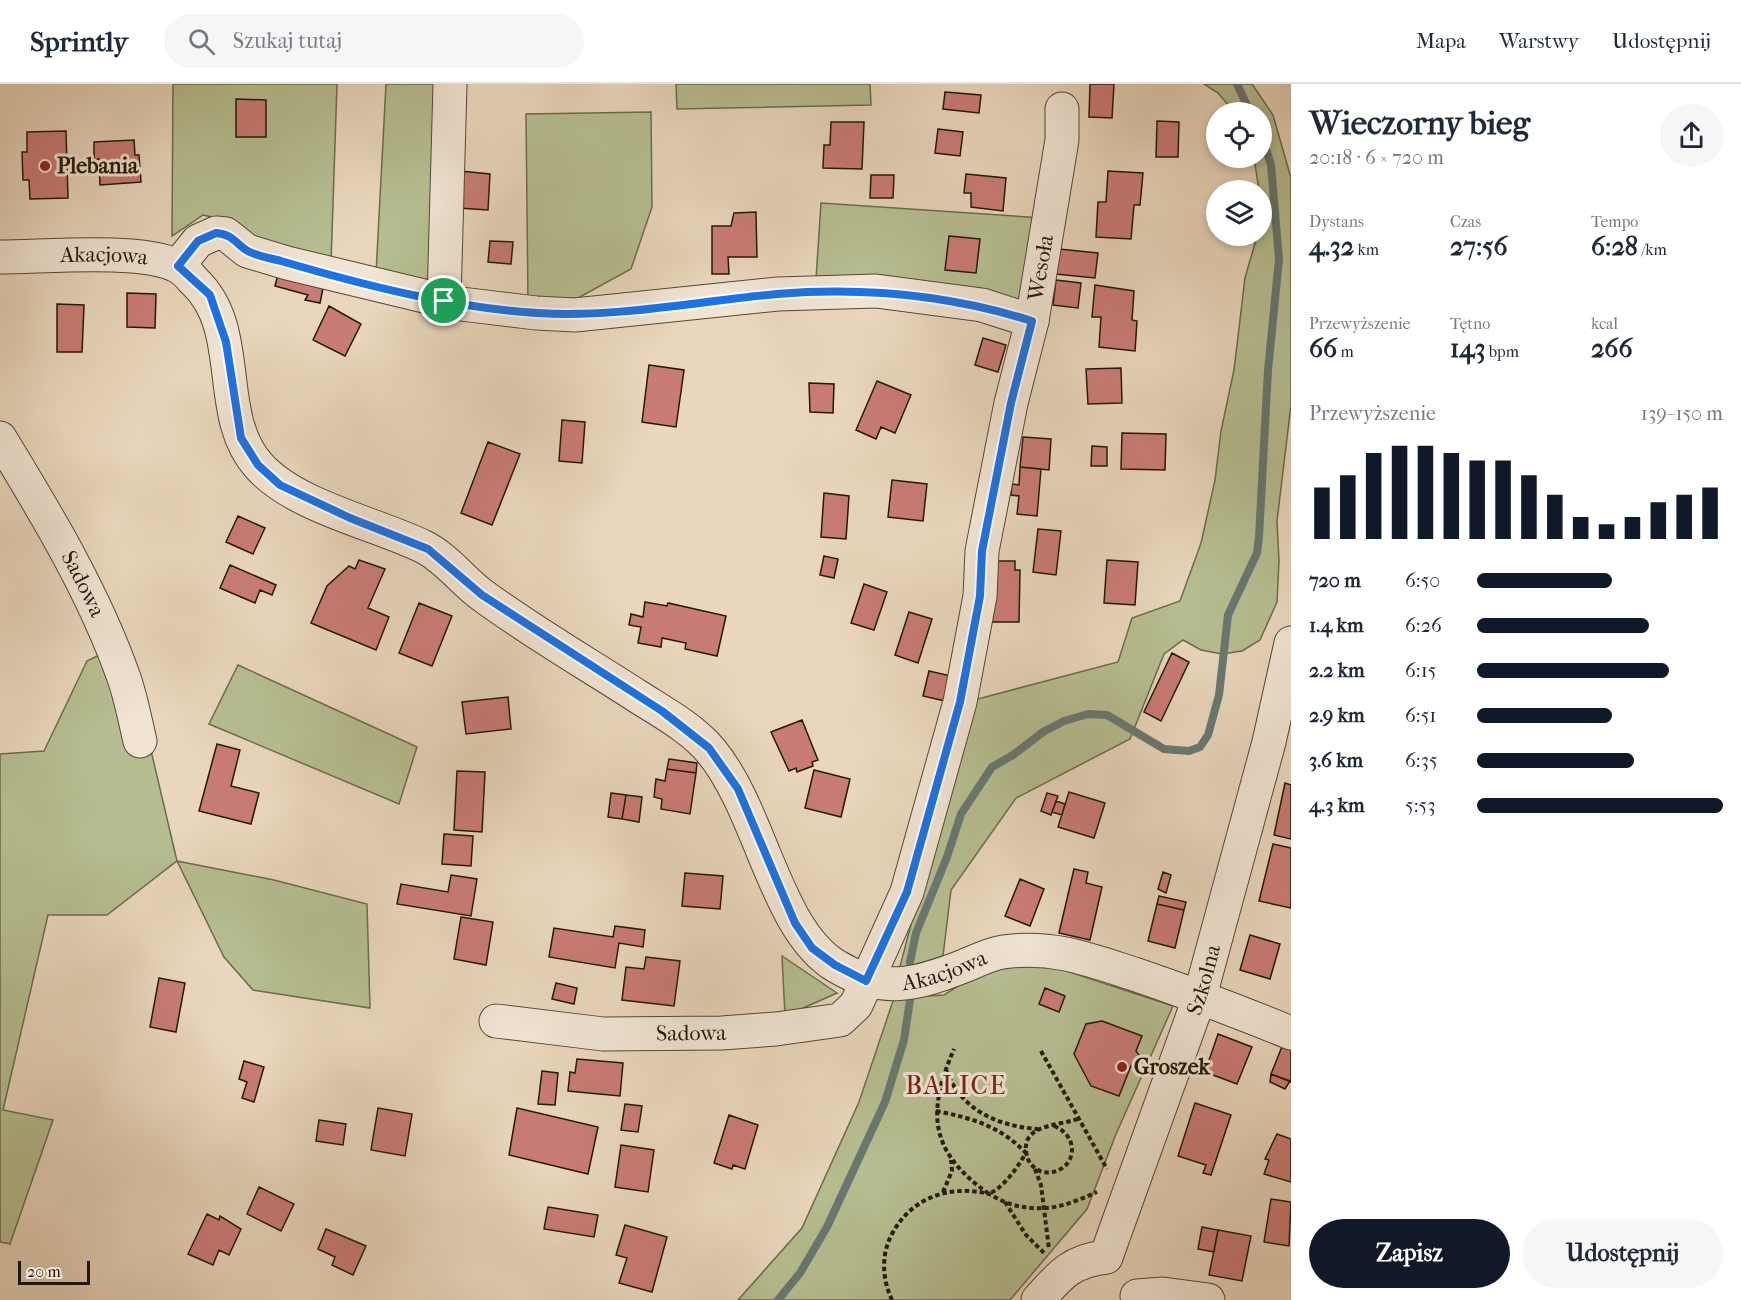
<!DOCTYPE html>
<html lang="pl">
<head>
<meta charset="utf-8">
<style>
	body { margin:0; font-family:"IM FELL French Canon",serif; background:#f6f6f7; color:#1f2937; height:100vh; display:flex; flex-direction:column; font-size:22px; white-space:nowrap }
	* { box-sizing:border-box; margin:0 }
	p { font-size:20px; color:#747a83 }
	.icon { flex:none; width:33px; height:33px; fill:none; stroke:currentColor; stroke-width:2; stroke-linecap:round; stroke-linejoin:round }
	.map { position:relative; flex:1; overflow:hidden }
	.details { display:flex; flex-direction:column; background:#fff; width:450px }
	.details>* { flex:none }
	.controls { position:absolute; left:1206px; top:18px; display:grid; gap:12px }
	.controls a { display:grid; place-items:center; width:66px; height:66px; border-radius:50%; background:#fff; box-shadow:0 3px 9px #0003; font-size:30px }
	.scale { position:absolute; left:18px; bottom:15px; width:72px; box-sizing:border-box; padding-left:6px; border:3px solid #21180b; border-top:0; font-size:16px; line-height:21px; white-space:nowrap; color:#21180b; -webkit-text-stroke:4px #f1e4d3; paint-order:stroke }
	.pin { position:absolute; display:grid; place-items:center; width:51px; height:51px; color:#fff; margin:-26px; border:3px solid #fff; border-radius:50%; box-shadow:0 2px 6px #0007 }
	.round { display:grid; place-items:center; flex:none; width:63px; height:63px; border-radius:32px; background:#f6f6f7 }
	.headline { display:flex; align-items:center; justify-content:space-between; height:102px; padding:0 18px }
	h1 { font-size:33px; font-weight:700; line-height:45px }
	.figures { display:grid; grid-template-columns:repeat(3,1fr); gap:9px; height:102px; padding:6px 18px }
	.figures div { display:grid; align-content:center }
	.figures b { font-size:26px; font-weight:700 }
	.figures small { font-size:16px; font-weight:400 }
	.figures p { font-size:16px }
	.chart { height:168px; padding:12px 18px }
	.chart p { display:flex; justify-content:space-between }
	.chart svg { width:100%; height:108px; margin-top:6px; stroke:#111827; stroke-width:6 }
	.primary-button { display:flex; gap:12px; margin-top:auto; padding:12px 18px }
	.primary-button a { flex:1; height:69px; border-radius:36px; background:#111827; color:#fff; font-size:24px; font-weight:700; line-height:69px; text-align:center }
	.primary-button a+a { background:#f6f6f7; color:#1f2937 }
	ul { padding:0 18px; list-style:none; font-size:20px }
	li { display:grid; grid-template-columns:96px 72px 1fr; align-items:center; height:45px }
	li i { height:15px; border-radius:8px; background:#111827 }
	header { display:flex; align-items:center; gap:36px; box-sizing:border-box; height:84px; padding:0 30px; background:#fff; border-bottom:2px solid #e0e1e3 }
	header strong { font-size:28px }
	nav { display:flex; gap:33px; margin-inline-start:auto; font-size:21px }
	.search { width:420px; height:54px; background:#f6f6f7; display:flex; align-items:center; gap:15px; box-sizing:border-box; padding:0 21px; border-radius:33px; color:#747a83; font-size:22px }
	main { display:flex; flex:1; min-height:0 }
	.map>svg:first-child { display:block }
	.green { fill:#b6be91; stroke:#6c6b4e; stroke-width:1.5 }
	.lines { fill:none; stroke-linecap:round; stroke-linejoin:round }
	.stream { stroke:#687872; stroke-width:8 }
	.building { fill:#c97b75; stroke:#21180b; stroke-width:1.5 }
	.minor-casing { stroke:#534837; stroke-width:35 }
	.path { stroke:#21180b; stroke-width:4; stroke-dasharray:4.5 3; stroke-linecap:butt }
	.minor { stroke:#f1e4d3; stroke-width:33 }
	.route-casing { stroke:#fff; stroke-width:12 }
	.route { stroke:#1a73e8; stroke-width:8 }
	.poi-dot { fill:#8f2418; stroke:#f1e4d3; stroke-width:2 }
	.labels { text-anchor:middle; dominant-baseline:central; stroke-width:6; stroke-linejoin:round; paint-order:stroke }
	.poi-label { font-size:22px; font-weight:bold; fill:#21180b; stroke:#f1e4d3; text-anchor:start }
	.street-label { font-size:22px; fill:#21180b; stroke:#f1e4d3 }
	.quarter-label { font-size:26px; letter-spacing:1.5px; fill:#7a1f14; stroke:#f1e4d3 }
</style>
</head>
<body>
<header>
<strong>Sprintly</strong>
<div class="search"><svg class="icon" aria-label="search" viewBox="0 0 24 24"><circle cx="10" cy="10" r="6"/><path d="M15 15l6 6"/></svg>Szukaj tutaj</div>
<nav><a>Mapa</a><a>Warstwy</a><a>Udostępnij</a></nav>
</header>
<main>
<div class="map">
<svg width="1291" height="1216" viewBox="0 0 1291 1216">
	<rect width="100%" height="100%" fill="#e9d6bc"/>
	<filter id="stains"><feTurbulence type="fractalNoise" baseFrequency=".00333" numOctaves="4"/><feColorMatrix values="0 0 0 0 .2 0 0 0 0 .09 0 0 0 0 .02 0 0 0 .5 -.17"/></filter>
	<radialGradient id="worn" r=".72"><stop offset=".6" stop-color="#630" stop-opacity="0"/><stop offset="1" stop-color="#630" stop-opacity=".3"/></radialGradient>
	<path class="green" d="M173 0H337L331 179 253 159 230 137 203 131 172 152Z
		M386 0H440L430 207 376 190Z
		M676 0H870L871 21 677 25Z
		M1204 0H1252L1273 31 1291 94V321L1277 437 1279 477 1277 518 1260 556 1242 567 1222 570 1201 566 1183 556 1164 570 1130 655 1016 714 951 806 943 872 899 886 970 617 1118 578 1132 534 1180 517 1201 459 1215 396 1221 347 1234 286 1245 194 1257 152H1262V106H1259L1254 74H1262V28H1234L1218 9Z
		M651 28 652 123 631 185 578 214 528 220 526 30Z
		M821 119 1043 134 1025 224 816 195Z
		M117 562 145 641 177 777 274 796 367 820 370 924 253 906 224 873 177 777 107 831H48L3 1026 53 1036 10 1160 0 1158V670L44 667 87 577Z
		M238 581 417 663 399 720 209 640Z
		M782 872 837 909 785 932Z
		M1030 875 1173 922 1116 1050 1087 1125 1010 1216H738L802 1144 859 1018 894 914 944 911 990 882Z"/>
	<g class="lines">
		<path class="stream" d="M1237 0 1250 28
			M910 878 916 849 947 773 961 730 992 683 1013 671 1043 648 1064 637 1088 630 1107 631 1164 665 1189 667 1200 663 1208 651 1219 611 1228 531 1257 469 1259 453 1268 286 1279 175 1271 81 1262 52
			M778 1216 800 1189 827 1143 885 1018 904 956 911 909"/>
	</g>
	<path class="building" d="M1090 0H1114L1112 34 1089 33Z
		M945 8 981 11 979 29 943 25Z
		M236 15 266 16V53H236Z
		M1157 37 1179 38 1178 73H1156Z
		M831 38H864L862 85 823 84 824 61H830Z
		M938 45 963 48 960 72 935 69Z
		M66 47 68 114 30 115 29 96H23L22 68H27V48Z
		M134 56 135 71H139L141 98 100 101 99 75 94 76V58Z
		M460 87 490 90 488 126 458 124Z
		M1108 87 1143 89 1140 121H1134L1131 155 1096 153 1098 118H1106Z
		M966 90 1006 94 1003 127 971 123V109H964Z
		M871 91H894L893 114H870Z
		M756 128 757 173H728L729 190H712V142H731L734 129Z
		M949 152 980 155 976 189 945 186Z
		M490 157 513 158 511 180 488 178Z
		M1059 165 1098 169 1095 194 1056 190Z
		M278 190 324 199 320 219 305 216 308 211 275 202Z
		M1056 196 1081 199 1078 224 1053 221Z
		M1095 201 1134 207 1132 236 1137 237 1135 267 1099 263 1101 233H1092Z
		M127 209 156 210 155 244 127 243Z
		M57 220 84 221 82 268H57Z
		M329 222 361 240 345 272 313 256Z
		M983 254 1006 261 998 288 975 281Z
		M649 281 684 286 676 343 642 338Z
		M1121 284 1122 319 1088 320 1086 285Z
		M877 297 911 311 895 349 881 343 876 355 856 346Z
		M809 299 834 300 833 329 810 328Z
		M562 336 585 338 582 379 559 377Z
		M1122 349 1166 350 1165 386 1121 385Z
		M1023 353 1051 355 1049 386 1020 383Z
		M488 358 520 370 492 441 461 429Z
		M1092 362 1107 363V382H1091Z
		M1020 383 1041 385 1037 432 1017 430 1019 412 1011 411 1012 400 1019 401Z
		M892 396 927 400 923 437 888 433Z
		M824 409 849 412 846 455 821 453Z
		M238 432 265 444 253 470 226 458Z
		M1038 445 1061 447 1056 491 1033 488Z
		M824 472 838 475 834 494 820 491Z
		M359 476 385 485 368 524 389 533 376 566 311 539 327 502 349 482 355 485Z
		M1107 476 1138 478 1135 521 1104 519Z
		M993 477H1015V486H1020L1019 538H989Z
		M230 481 276 501 272 511 260 506 255 519 220 504Z
		M864 500 887 508 874 546 851 539Z
		M645 518 667 522 668 519 726 532 717 572 685 565 686 559 662 554 661 563 638 559 641 543 629 541 631 530 643 533Z
		M419 519 452 532 432 582 399 569Z
		M909 528 932 535 918 579 895 571Z
		M1172 569 1189 578 1161 637 1144 628Z
		M929 587 951 592 945 617 923 612Z
		M508 613 511 645 466 650 462 618Z
		M802 636 818 676 812 678 813 682 797 688 796 684 789 687 771 648Z
		M217 660 240 666 231 702 259 709 251 740 199 727Z
		M669 675 697 679 696 689 667 685Z
		M667 685 696 689 690 730 661 725 662 715 654 713 656 695 665 697Z
		M814 686 850 695 841 733 805 724Z
		M457 687 485 688 482 748 454 746Z
		M1285 699 1291 701V755L1274 751Z
		M1069 708 1105 719 1094 754 1058 743Z
		M611 709 626 711 622 735 608 733Z
		M1047 709 1058 712 1051 731 1041 727Z
		M626 711 642 713 639 738 622 735Z
		M1056 717 1065 720 1062 731 1052 728Z
		M444 750 473 752 471 782 442 780Z
		M1273 760 1291 764V824L1259 817Z
		M1074 785 1088 788 1086 799 1102 803 1090 856 1059 849Z
		M1163 788 1171 791 1166 809 1158 805Z
		M685 789 723 792 720 825 682 822Z
		M451 791 477 795 471 832 397 820 401 800 448 808Z
		M1020 795 1044 805 1030 842 1005 832Z
		M1159 812 1186 818 1184 826 1157 820Z
		M1157 820 1184 826 1175 864 1148 857Z
		M461 833 493 838 486 881 454 875Z
		M615 842 645 846 643 863 619 859 615 884 549 873 554 844 613 853Z
		M1250 851 1280 860 1270 895 1240 886Z
		M646 873 680 877 674 922 622 916 626 883 644 885Z
		M159 894 185 899 176 948 150 943Z
		M556 899 577 904 574 920 552 915Z
		M1045 904 1065 912 1059 928 1039 920Z
		M1102 937 1142 952 1136 967 1141 974 1139 979 1131 982 1119 1012 1091 1002 1074 970 1086 940Z
		M1218 950 1252 963 1237 1000 1205 988Z
		M1285 955 1291 957V998L1271 990Z
		M577 975 623 979 620 1012 568 1007 570 988 575 989Z
		M244 977 264 983 254 1018 242 1014 247 998 239 995Z
		M542 987 558 989 555 1021 538 1020Z
		M1271 990 1290 997 1285 1005 1270 998Z
		M1195 1019 1231 1031 1211 1091 1203 1089 1206 1081 1178 1072Z
		M625 1020 642 1022 638 1048 621 1046Z
		M378 1024 412 1030 405 1072 371 1066Z
		M517 1024 598 1043 588 1090 509 1071Z
		M729 1031 758 1041 745 1085 733 1081 732 1085 714 1079Z
		M319 1036 346 1040 343 1061 316 1057Z
		M1277 1050 1291 1055V1098L1264 1090 1269 1076 1265 1075Z
		M621 1061 654 1066 648 1108 615 1103Z
		M259 1103 294 1120 281 1147 247 1130Z
		M1271 1115 1291 1118 1289 1162 1264 1158Z
		M548 1123 598 1131 594 1153 544 1145Z
		M207 1130 219 1136 220 1132 241 1145 229 1171 219 1166 213 1181 188 1170Z
		M625 1141 667 1153 652 1208 619 1199 627 1174 616 1171Z
		M1202 1143 1218 1146 1214 1168 1198 1165Z
		M326 1145 366 1162 353 1191 332 1181 335 1173 318 1165Z
		M1218 1146 1251 1152 1242 1197 1209 1191Z"/>
	<g class="lines">
		<defs>
			<g id="minor">
				<path id="s1" d="M0 173C44 173 138 164 175 181 182 184 189 191 194 197 246 245 213 331 259 382 296 423 375 439 424 463 446 474 463 497 482 511 532 548 586 579 637 612 662 628 692 644 711 667 761 727 775 845 836 882 882 910 916 901 964 882 976 877 990 870 1003 868 1052 861 1088 875 1134 890 1187 908 1239 928 1291 949"/>
				<path d="M178 182 198 157 216 149 226 150 247 167 287 179 453 219 536 229 575 231 778 210 876 207 982 221 1032 237"/>
				<path d="M444 217 450 0"/>
				<path id="s2" d="M0 354C47 431 94 509 124 594 131 614 135 636 140 657"/>
				<path id="s3" d="M496 937 603 950 722 949 776 945 840 936 856 921 907 808 960 618 980 512 982 467 1011 319 1032 237 1062 56V25"/>
				<path id="s4" d="M1106 1173 1200 912 1269 658 1291 559"/>
				<path d="M1137 1212 1163 1210 1208 1216"/>
				<path d="M1038 1216C1060 1191 1071 1177 1106 1173"/>
			</g>
		</defs>
		<use href="#minor" class="minor-casing"/>
		<path class="path" d="M1041 967 1107 1085
			M946 986C961 1026 997 1042 1038 1045
			M936 1027C972 1034 1000 1042 1026 1069 1016 1085 1006 1101 989 1110 930 1068 926 1030 954 965
			M1054 1042C1084 1054 1074 1093 1042 1088 1033 1084 1027 1078 1026 1067 1023 1039 1062 1042 1080 1034
			M1035 1085 1041 1101 1049 1165
			M943 1108 952 1087 951 1076
			M1005 1118 1026 1151 1044 1169
			M892 1216C882 1195 881 1170 892 1150 911 1114 949 1100 989 1110 994 1112 999 1116 1005 1118 1017 1123 1032 1125 1045 1124 1064 1123 1081 1115 1097 1108"/>
		<use href="#minor" class="minor"/>
	</g>
	<g class="lines">
		<defs>
			<path id="route" d="M216 149C231 150 235 158 246 166 255 172 270 174 281 177 363 201 453 224 538 229 617 234 698 217 777 210 863 203 949 211 1032 237L1011 319 982 467 980 512 960 618 907 808 866 897 835 881 812 864 795 839 738 705 709 664 662 627 482 511 428 465 350 434 280 401 258 381 241 354 226 258 210 211 178 182 198 157Z"/>
		</defs>
		<use href="#route" class="route-casing"/>
		<use href="#route" class="route"/>
	</g>
	<g class="poi-dot">
		<circle cx="45" cy="82" r="6"/>
		<circle cx="1122" cy="983" r="6"/>
	</g>
	<g class="labels">
		<g class="poi-label">
			<text x="57" y="82">Plebania</text>
			<text x="1134" y="983">Groszek</text>
		</g>
		<g class="street-label">
			<text stroke="none"><textPath href="#s1" startOffset="104">Akacjowa</textPath></text>
			<text stroke="none"><textPath href="#s3" startOffset="1131">Wesoła</textPath></text>
			<text stroke="none"><textPath href="#s2" startOffset="168">Sadowa</textPath></text>
			<text stroke="none"><textPath href="#s1" startOffset="1305">Akacjowa</textPath></text>
			<text stroke="none"><textPath href="#s4" startOffset="294">Szkolna</textPath></text>
			<text stroke="none"><textPath href="#s3" startOffset="196">Sadowa</textPath></text>
		</g>
		<g class="quarter-label">
			<text x="956" y="1001">BALICE</text>
		</g>
	</g>
	<rect width="100%" height="100%" filter="url(#stains)"/>
	<rect width="100%" height="100%" fill="url(#worn)"/>
</svg>
<div class="controls">
<a><svg class="icon" aria-label="locate" viewBox="0 0 24 24"><circle cx="12" cy="12" r="6"/><path d="M12 2v4M12 18v4M2 12h4M18 12h4"/></svg></a>
<a><svg class="icon" aria-label="layers" viewBox="0 0 24 24"><path d="M12 4l9 5-9 5-9-5zM3 14l9 5 9-5"/></svg></a>
</div>
<div class="scale">20 m</div>
<div class="pin" style="left:444px;top:217px;background:#1e9e55"><svg class="icon" aria-label="arrive" viewBox="0 0 24 24"><path d="M6 21V4h12l-3 4 3 4H6"/></svg></div>
</div>
<section class="details">
<div class="headline"><div><h1>Wieczorny bieg</h1><p>20:18 · 6 × 720 m</p></div><a class="round"><svg class="icon" aria-label="share" viewBox="0 0 24 24"><path d="M12 15V3M7 8l5-5 5 5M5 13v7h14v-7"/></svg></a></div>
<div class="figures">
<div><p>Dystans</p><b>4.32<small> km</small></b></div>
<div><p>Czas</p><b>27:56</b></div>
<div><p>Tempo</p><b>6:28<small> /km</small></b></div>
</div>
<div class="figures">
<div><p>Przewyższenie</p><b>66<small> m</small></b></div>
<div><p>Tętno</p><b>143<small> bpm</small></b></div>
<div><p>kcal</p><b>266</b></div>
</div>
<div class="chart"><p><span>Przewyższenie</span>139–150 m</p>
<svg viewBox="0 0 160 44" preserveAspectRatio="none"><path d="M5 44V23M15 44V18M25 44V9M35 44V6M45 44V6M55 44V9M65 44V12M75 44V12M85 44V18M95 44V26M105 44V35M115 44V38M125 44V35M135 44V29M145 44V26M155 44V23"/></svg>
</div>
<ul>
<li><b>720 m</b>6:50<i style="width:55%"></i></li>
<li><b>1.4 km</b>6:26<i style="width:70%"></i></li>
<li><b>2.2 km</b>6:15<i style="width:78%"></i></li>
<li><b>2.9 km</b>6:51<i style="width:55%"></i></li>
<li><b>3.6 km</b>6:35<i style="width:64%"></i></li>
<li><b>4.3 km</b>5:53<i style="width:100%"></i></li>
</ul>
<div class="primary-button"><a>Zapisz</a><a>Udostępnij</a></div>
</section>
</main>
</body>
</html>
